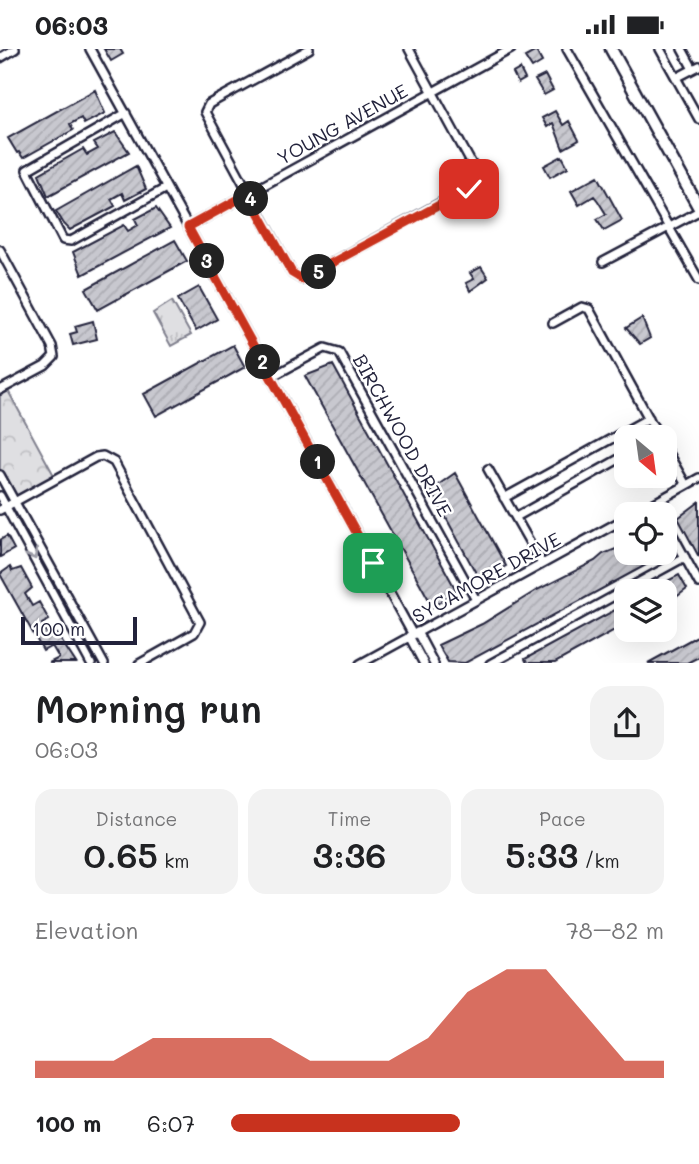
<!DOCTYPE html>
<html lang="en">
<head>
<meta charset="utf-8">
<style>
	body { margin:0; font-family:Mali,sans-serif; background:#f2f2f2; color:#202124; height:100vh; display:flex; flex-direction:column; font-size:26px; white-space:nowrap }
	* { box-sizing:border-box; margin:0 }
	p { font-size:23px; color:#757577 }
	.icon { flex:none; width:38px; height:38px; fill:none; stroke:currentColor; stroke-width:2; stroke-linecap:round; stroke-linejoin:round }
	.map { position:relative; height:614px; overflow:hidden }
	.drawer { display:flex; flex-direction:column; background:#fff; flex:1 }
	.drawer>* { flex:none }
	.needle { width:46px; rotate:151deg }
	.tools { position:absolute; left:614px; top:376px; display:grid; gap:14px }
	.tools a { display:grid; place-items:center; width:63px; height:63px; border-radius:14px; background:#fff; box-shadow:0 7px 28px #0002; font-size:35px }
	.scale { position:absolute; left:21px; bottom:18px; width:116px; box-sizing:border-box; padding-left:7px; border:4px solid #22223b; border-top:0; font-size:19px; line-height:24px; white-space:nowrap; color:#22223b; -webkit-text-stroke:5px #fff; paint-order:stroke }
	.pin { position:absolute; display:grid; place-items:center; width:60px; height:60px; color:#fff; margin:-30px; border-radius:14px; box-shadow:0 4px 10px #0006 }
	.km { position:absolute; width:35px; height:35px; margin:-18px; border-radius:50%; background:#222; color:#fff; font-size:19px; line-height:35px; text-align:center }
	.round { display:grid; place-items:center; flex:none; width:74px; height:74px; border-radius:21px; background:#f2f2f2 }
	.summary { display:flex; align-items:center; justify-content:space-between; height:119px; padding:0 35px }
	h1 { font-size:38px; font-weight:600; line-height:52px }
	.metrics { display:grid; grid-template-columns:repeat(3,1fr); gap:10px; height:119px; padding:7px 35px }
	.metrics div { display:grid; align-content:center; border-radius:18px; background:#f2f2f2; text-align:center }
	.metrics b { font-size:35px; font-weight:600 }
	.metrics small { font-size:19px; font-weight:400 }
	.metrics p { font-size:19px }
	.chart { height:196px; padding:14px 35px }
	.chart p { display:flex; justify-content:space-between }
	.chart svg { width:100%; height:126px; margin-top:7px; fill:#c8321e; opacity:.7 }
	ul { padding:0 35px; list-style:none; font-size:23px }
	li { display:grid; grid-template-columns:112px 84px 1fr; align-items:center; height:52px }
	li i { height:18px; border-radius:9px; background:#c8321e }
	.status { display:flex; justify-content:space-between; align-items:center; height:49px; padding:0 35px; background:#fff; direction:ltr }
	.status svg { height:19px; fill:currentColor }
	.map>svg:first-child { display:block }
	.grass { fill:url(#grass-tufts); stroke:#80808e; stroke-width:2 }
	.park { fill:url(#park-crowns); stroke:#80808e; stroke-width:2 }
	.building { fill:url(#building-hatch); stroke:#22223b; stroke-width:2 }
	.lines { fill:none; stroke-linecap:round; stroke-linejoin:round }
	.minor-casing { stroke:#22223b; stroke-width:12 }
	.major-casing { stroke:#22223b; stroke-width:15 }
	.minor { stroke:#fff; stroke-width:7 }
	.major { stroke:#fff; stroke-width:10 }
	.oneway { stroke:#9c9ca7 }
	.route-casing { stroke:#fff; stroke-width:14 }
	.route { stroke:#c8321e; stroke-width:9 }
	.labels { text-anchor:middle; dominant-baseline:central; stroke-width:5; stroke-linejoin:round; paint-order:stroke }
	.street-label { font-size:19px; fill:#22223b; stroke:#fff }
</style>
</head>
<body>
<div class="status"><b>06:03</b><svg viewBox="0 0 49 12"><path d="M0 12V9h3v3zM5 12V6h3v6zM10 12V3h3v9zM15 12V0h3v12zM26 1h20v11H26zM47 4h2v5h-2z"/></svg></div>
<div class="map">
<svg width="699" height="615" viewBox="0 0 699 615">
	<defs>
		<pattern id="grass-tufts" width="24" height="20" patternUnits="userSpaceOnUse" patternTransform="scale(1.75)"><rect width="24" height="20" fill="#dfdfe2"/><path d="M3 7l-1-3M5 7V3M7 7l1-3M15 17l-1-3M17 17v-4M19 17l1-3" fill="none" stroke="#bfbfc3"/></pattern>
		<pattern id="park-crowns" width="20" height="18" patternUnits="userSpaceOnUse" patternTransform="scale(1.75)"><rect width="20" height="18" fill="#dfdfe2"/><path d="M2 6a3 3 0 1 1 6 0M12 15a3 3 0 1 1 6 0" fill="none" stroke="#bfbfc3"/></pattern>
		<pattern id="building-hatch" width="6" height="6" patternUnits="userSpaceOnUse" patternTransform="scale(1.75)"><rect width="6" height="6" fill="#c8c8cf"/><path d="M-1 1l2-2M0 6l6-6M5 7l2-2" fill="none" stroke="#acacb3"/></pattern>
	</defs>
	<rect width="100%" height="100%" fill="#fff"/>
	<filter id="ink" filterUnits="userSpaceOnUse"><feTurbulence type="fractalNoise" baseFrequency=".0143" numOctaves="2"/><feDisplacementMap in="SourceGraphic" scale="14" xChannelSelector="R" yChannelSelector="G"/><feConvolveMatrix kernelMatrix="1 2 1 2 8 2 1 2 1" color-interpolation-filters="sRGB"/></filter>
	<g filter="url(#ink)">
		<path class="grass" d="M172 252 191 286 171 297 153 264Z"/>
		<path class="park" d="M6 338 56 430 15 453 0 426V341Z"/>
		<path class="building" d="M104 0H120L123 5 111 12Z
			M536 2 542 13 532 19 525 8Z
			M520 20 525 30 518 34 513 24Z
			M545 26 553 41 544 46 535 31Z
			M95 41 105 64 84 75 81 69 70 75 73 81 23 109 19 103 17 104 8 89Z
			M555 62 563 76 569 72 579 91 563 100 553 74 547 78 542 69Z
			M115 83 129 103 48 147 39 125 83 100 87 106 98 100 94 94Z
			M562 107 568 118 550 128 544 117Z
			M136 117 146 140 125 151 122 144 111 150 115 157 70 181 64 175 56 162Z
			M598 127 622 171 604 181 597 170 606 165 598 152 594 147 579 156 571 142Z
			M156 159 170 179 82 226 73 203 124 176 128 182 138 176 135 170Z
			M175 191 187 212 98 261 86 240Z
			M481 218 488 229 470 242 466 234 474 230 470 224Z
			M199 238 217 270 196 282 178 250Z
			M642 269 650 289 640 295 626 279Z
			M93 272 97 290 73 296 70 285 77 283 75 277Z
			M233 296 245 318 156 367 144 345Z
			M333 316 456 541 433 558 305 327Z
			M455 424 506 517 489 527 487 524 478 528 431 441Z
			M699 453V508L678 469Z
			M7 487 14 500 0 508V491Z
			M626 496V504H668L465 614 448 613 438 596 482 575 537 541 595 512 603 505Z
			M10 518 12 522 21 519 32 539 25 545 32 557 39 553 49 571 42 575 49 588 57 585 76 614H49L59 609 52 597 43 602 0 525Z
			M679 526 687 540 675 549 665 554V542H648Z
			M624 556 626 574 622 577 555 614H527L525 610Z
			M699 586V608L687 614H648Z"/>
		<g class="lines">
			<defs>
				<path id="minor" d="M90 0 413 586
					M309 0 209 55 205 63 292 224 302 230 475 135V121L409 0
					M567 0 699 231
					M660 0 699 70
					M682 0 693 20
					M0 9 15 0
					M676 29 699 17
					M126 64 27 121 63 191 71 192 166 139
					M188 178 511 0
					M0 201 52 297 54 308 45 317 0 341
					M603 213 699 162
					M553 274 582 258 589 260 659 388
					M271 328 325 299 339 303 476 551
					M665 399 686 436
					M488 420 542 515
					M0 426 104 615
					M0 447 91 615
					M504 449 649 369
					M655 454 661 466
					M0 461 96 408 103 407 114 413 200 573 194 584 139 615
					M633 466 699 429
					M516 468 626 406
					M665 472 699 534
					M417 583 434 615
					M409 587 424 615
					M360 615 626 469
					M490 615 685 508"/>
				<path id="major" d="M611 0 699 159"/>
			</defs>
			<use href="#minor" class="minor-casing"/>
			<use href="#major" class="major-casing"/>
			<use href="#minor" class="minor"/>
			<use href="#major" class="major"/>
		</g>
		<defs><path id="oneway-chevron" d="M-2-3.5L2.5 0L-2 3.5" fill="none" stroke-width="1.6" stroke-linecap="round" stroke-linejoin="round" transform="scale(1.75)"/></defs>
		<use class="oneway" href="#oneway-chevron" transform="translate(33 506) rotate(61)"/>
	</g>
	<g class="lines" filter="url(#ink)">
		<defs>
			<path id="route" d="M373 514 188 178 248 145 292 224 302 230 469 140"/>
		</defs>
		<use href="#route" class="route-casing"/>
		<use href="#route" class="route"/>
	</g>
	<g class="labels">
		<g class="street-label">
			<text transform="translate(342 75) rotate(-29)">YOUNG AVENUE</text>
			<text transform="translate(403 386) rotate(61)">BIRCHWOOD DRIVE</text>
			<text transform="translate(486 528) rotate(-29)">SYCAMORE DRIVE</text>
		</g>
	</g>
</svg>
<div class="tools">
<a><svg class="needle" viewBox="-14 -14 28 28"><path d="M0-13l5 13h-10z" fill="#e53935"/><path d="M0 13l5-13h-10z" fill="#757577"/></svg></a>
<a><svg class="icon" aria-label="locate" viewBox="0 0 24 24"><circle cx="12" cy="12" r="6"/><path d="M12 2v4M12 18v4M2 12h4M18 12h4"/></svg></a>
<a><svg class="icon" aria-label="layers" viewBox="0 0 24 24"><path d="M12 4l9 5-9 5-9-5zM3 14l9 5 9-5"/></svg></a>
</div>
<div class="scale">100 m</div>
<div class="pin" style="left:373px;top:514px;background:#1e9e55"><svg class="icon" aria-label="arrive" viewBox="0 0 24 24"><path d="M6 21V4h12l-3 4 3 4H6"/></svg></div>
<div class="pin" style="left:469px;top:140px;background:#d93025"><svg class="icon" aria-label="check" viewBox="0 0 24 24"><path d="M5 12l5 5 9-10"/></svg></div>
<b class="km" style="left:318px;top:413px">1</b>
<b class="km" style="left:263px;top:313px">2</b>
<b class="km" style="left:207px;top:212px">3</b>
<b class="km" style="left:251px;top:150px">4</b>
<b class="km" style="left:319px;top:223px">5</b>
</div>
<section class="drawer">
<div class="summary"><div><h1>Morning run</h1><p>06:03</p></div><a class="round"><svg class="icon" aria-label="share" viewBox="0 0 24 24"><path d="M12 15V3M7 8l5-5 5 5M5 13v7h14v-7"/></svg></a></div>
<div class="metrics">
<div><p>Distance</p><b>0.65<small> km</small></b></div>
<div><p>Time</p><b>3:36</b></div>
<div><p>Pace</p><b>5:33<small> /km</small></b></div>
</div>
<div class="chart"><p><span>Elevation</span>78–82 m</p>
<svg viewBox="0 0 160 44" preserveAspectRatio="none"><path d="M0 44V38L10 38L20 38L30 30L40 30L50 30L60 30L70 38L80 38L90 38L100 30L110 14L120 6L130 6L140 22L150 38L160 38V44z"/></svg>
</div>
<ul>
<li><b>100 m</b>6:07<i style="width:53%"></i></li>
</ul>
</section>
</body>
</html>
